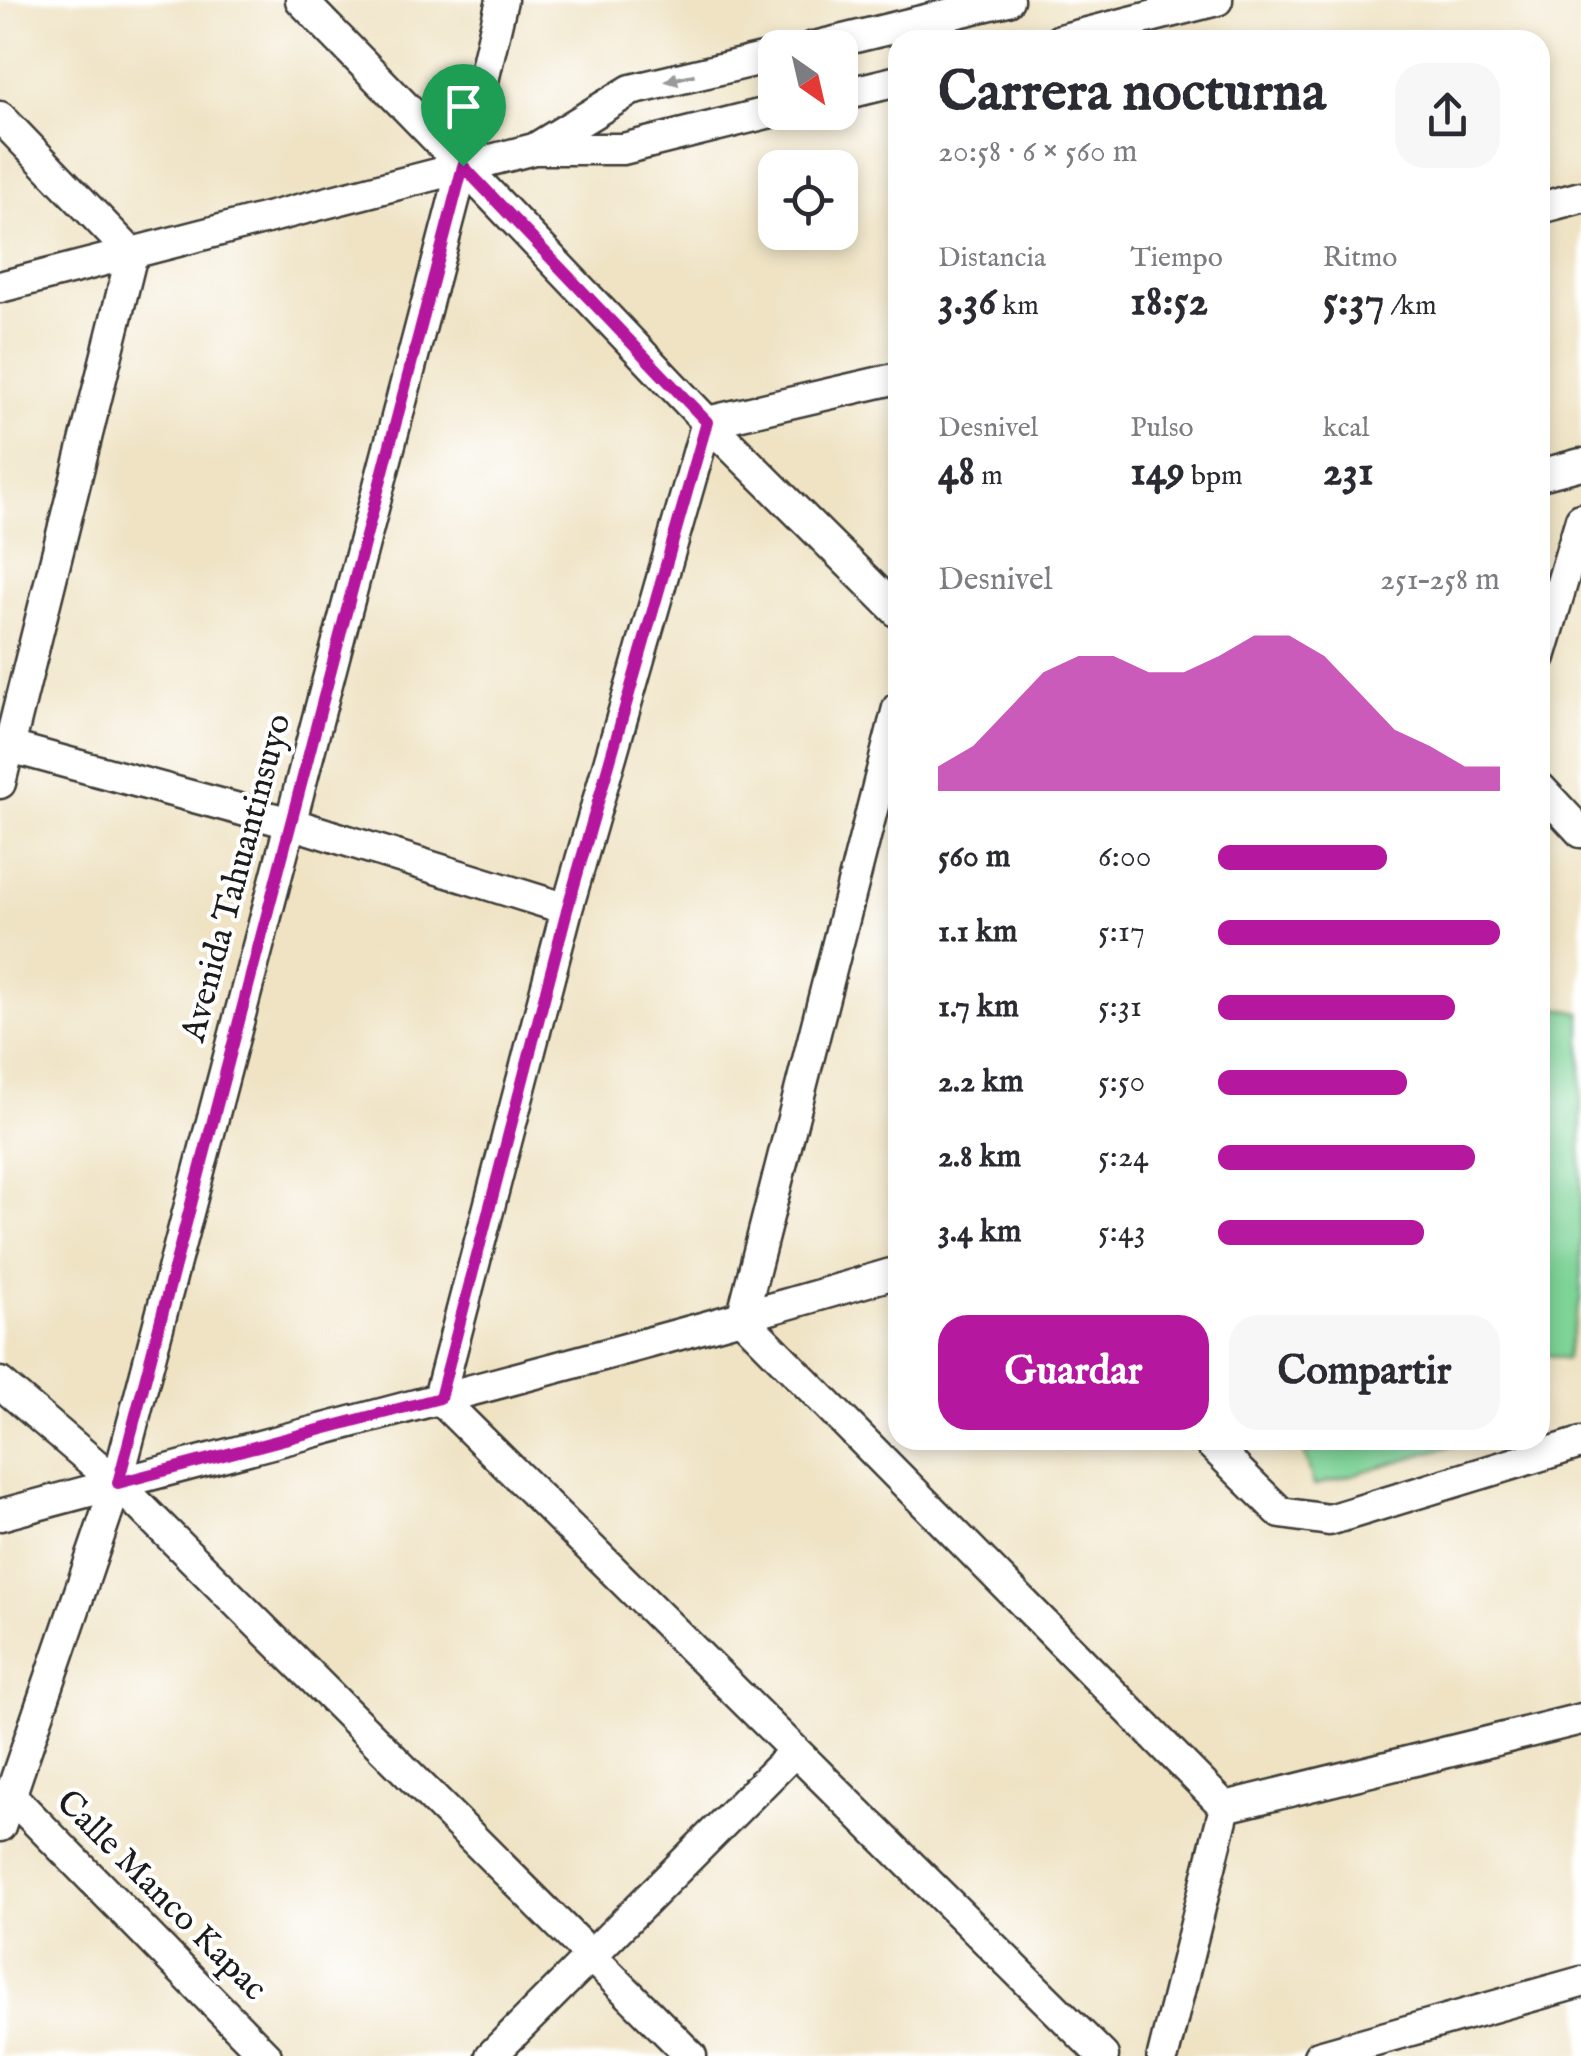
<!DOCTYPE html>
<html lang="es">
<head>
<meta charset="utf-8">
<style>
	body { margin:0; font-family:"IM FELL English",serif; background:#f7f7f7; color:#2b2b33; height:100vh; display:flex; flex-direction:column; font-size:38px; white-space:nowrap }
	* { box-sizing:border-box; margin:0 }
	p { font-size:32px; color:#7c7c81 }
	.icon { flex:none; width:55px; height:55px; fill:none; stroke:currentColor; stroke-width:2; stroke-linecap:round; stroke-linejoin:round }
	.map { position:relative; flex:1; overflow:hidden }
	.side { position:absolute; left:888px; top:30px; width:662px; height:1420px; display:flex; flex-direction:column; background:#fff; border-radius:30px; box-shadow:0 5px 15px #0003 }
	.side>* { flex:none }
	.needle { width:65px; rotate:146deg }
	.controls { position:absolute; left:758px; top:30px; display:grid; gap:20px }
	.controls a { display:grid; place-items:center; width:100px; height:100px; border-radius:20px; background:#fff; box-shadow:0 5px 15px #0003; font-size:50px }
	.pin { position:absolute; display:grid; place-items:center; width:85px; height:85px; color:#fff; margin:-102px -42px; border-radius:50% 50% 50% 0; rotate:-45deg; box-shadow:0 0 10px #0007 }
	.pin .icon { rotate:45deg }
	.round { display:grid; place-items:center; flex:none; width:105px; height:105px; border-radius:30px; background:#f7f7f7 }
	.head { display:flex; align-items:center; justify-content:space-between; height:170px; padding:0 50px }
	h1 { font-size:55px; font-weight:700; line-height:75px }
	.stats { display:grid; grid-template-columns:repeat(3,1fr); gap:15px; height:170px; padding:10px 50px }
	.stats div { display:grid; align-content:center }
	.stats b { font-size:42px; font-weight:700 }
	.stats small { font-size:28px; font-weight:400 }
	.stats p { font-size:28px }
	.chart { height:280px; padding:20px 50px }
	.chart p { display:flex; justify-content:space-between }
	.chart svg { width:100%; height:180px; margin-top:10px; fill:#b5179e; opacity:.7 }
	.action { display:flex; gap:20px; margin-top:auto; padding:20px 50px }
	.action a { flex:1; height:115px; border-radius:30px; background:#b5179e; color:#fff; font-size:40px; font-weight:700; line-height:115px; text-align:center }
	.action a+a { background:#f7f7f7; color:#2b2b33 }
	ul { padding:0 50px; list-style:none; font-size:32px }
	li { display:grid; grid-template-columns:160px 120px 1fr; align-items:center; height:75px }
	li i { height:25px; border-radius:12px; background:#b5179e }
	.map>svg:first-child { display:block }
	.green { fill:#7ed397; stroke:#4d785a; stroke-width:2.5 }
	.lines { fill:none; stroke-linecap:round; stroke-linejoin:round }
	.street-casing { stroke:#3c3a35; stroke-width:35 }
	.street { stroke:#fff; stroke-width:30 }
	.oneway { fill:#999 }
	.route-casing { stroke:#fff; stroke-width:20 }
	.route { stroke:#b5179e; stroke-width:12 }
	.labels { text-anchor:middle; dominant-baseline:central; stroke-width:8; stroke-linejoin:round; paint-order:stroke }
	.street-label { font-size:35px; fill:#1c1c1c; stroke:#fff }
</style>
</head>
<body>
<div class="map">
<svg width="1581" height="2056" viewBox="0 0 1581 2056">
	<rect width="100%" height="100%" fill="#fff"/>
	<filter id="ink" filterUnits="userSpaceOnUse"><feTurbulence type="fractalNoise" baseFrequency=".01" numOctaves="2"/><feDisplacementMap in="SourceGraphic" scale="20" xChannelSelector="R" yChannelSelector="G"/><feConvolveMatrix kernelMatrix="1 2 1 2 8 2 1 2 1" color-interpolation-filters="sRGB"/></filter>
	<filter id="wash" filterUnits="userSpaceOnUse"><feTurbulence type="fractalNoise" baseFrequency=".0048" numOctaves="4" result="noise"/><feDisplacementMap in="SourceGraphic" scale="40" xChannelSelector="R" yChannelSelector="G"/><feGaussianBlur stdDeviation="2.25" result="paint"/><feColorMatrix in="noise" values="0 0 0 0 0 0 0 0 0 0 0 0 0 0 0 0 0 1.4 0 .05"/><feComposite in="paint" operator="in"/></filter>
	<g filter="url(#wash)">
		<rect width="100%" height="100%" fill="#efe3c4"/>
		<path class="green" d="M1540 1004 1581 1013V1297L1566 1359 1540 1353Z
			M1301 1440H1471L1314 1486Z"/>
	</g>
	<g filter="url(#ink)">
		<g class="lines">
			<defs>
				<path id="street" d="M1060 40 1217 0
					M810 48 1008 0
					M840 95 898 81
					M0 117 132 254 0 783
					M536 148 631 90 775 56
					M463 166 707 422 898 612
					M463 166 502 0
					M1540 208 1581 197
					M0 287 534 149H623L775 111
					M898 378 707 422 567 909 439 1398 1103 2056
					M1540 475 1581 464
					M1540 657 1581 519
					M898 708 742 1318 1225 1807
					M10 747 290 823 567 909
					M1540 788 1581 832
					M0 1383 117 1483 691 2056
					M1207 1440 1281 1513 1329 1520 1581 1443
					M0 1515C299 1434 600 1360 898 1272
					M0 1796 9 1794 266 2056
					M1225 1807 1581 1719
					M0 1826 117 1483 463 166 301 0
					M491 2056 795 1751
					M1163 2056 1225 1807
					M1319 2056 1581 1982"/>
			</defs>
			<use href="#street" class="street-casing"/>
			<use href="#street" class="street"/>
		</g>
		<defs><path id="oneway-solid" d="M-6-.8H1V-3.2L6.5 0L1 3.2V.8H-6Z" transform="scale(2.5)"/></defs>
		<use class="oneway" href="#oneway-solid" transform="translate(680 78) rotate(167)"/>
	</g>
	<g class="lines" filter="url(#ink)">
		<defs>
			<path id="route" d="M463 166 707 422 567 910 440 1398 118 1483Z"/>
		</defs>
		<use href="#route" class="route-casing"/>
		<use href="#route" class="route"/>
	</g>
	<g class="labels">
		<g class="street-label">
			<text transform="translate(237 878) rotate(-75)">Avenida Tahuantinsuyo</text>
			<text transform="translate(161 1896) rotate(45)">Calle Manco Kapac</text>
		</g>
	</g>
</svg>
<div class="controls">
<a><svg class="needle" viewBox="-14 -14 28 28"><path d="M0-13l5 13h-10z" fill="#e53935"/><path d="M0 13l5-13h-10z" fill="#7c7c81"/></svg></a>
<a><svg class="icon" aria-label="locate" viewBox="0 0 24 24"><circle cx="12" cy="12" r="6"/><path d="M12 2v4M12 18v4M2 12h4M18 12h4"/></svg></a>
</div>
<div class="pin" style="left:463px;top:166px;background:#1e9e55"><svg class="icon" aria-label="arrive" viewBox="0 0 24 24"><path d="M6 21V4h12l-3 4 3 4H6"/></svg></div>
<section class="side">
<div class="head"><div><h1>Carrera nocturna</h1><p>20:58 · 6 × 560 m</p></div><a class="round"><svg class="icon" aria-label="share" viewBox="0 0 24 24"><path d="M12 15V3M7 8l5-5 5 5M5 13v7h14v-7"/></svg></a></div>
<div class="stats">
<div><p>Distancia</p><b>3.36<small> km</small></b></div>
<div><p>Tiempo</p><b>18:52</b></div>
<div><p>Ritmo</p><b>5:37<small> /km</small></b></div>
</div>
<div class="stats">
<div><p>Desnivel</p><b>48<small> m</small></b></div>
<div><p>Pulso</p><b>149<small> bpm</small></b></div>
<div><p>kcal</p><b>231</b></div>
</div>
<div class="chart"><p><span>Desnivel</span>251–258 m</p>
<svg viewBox="0 0 160 44" preserveAspectRatio="none"><path d="M0 44V38L10 33L20 24L30 15L40 11L50 11L60 15L70 15L80 11L90 6L100 6L110 11L120 20L130 29L140 33L150 38L160 38V44z"/></svg>
</div>
<ul>
<li><b>560 m</b>6:00<i style="width:60%"></i></li>
<li><b>1.1 km</b>5:17<i style="width:100%"></i></li>
<li><b>1.7 km</b>5:31<i style="width:84%"></i></li>
<li><b>2.2 km</b>5:50<i style="width:67%"></i></li>
<li><b>2.8 km</b>5:24<i style="width:91%"></i></li>
<li><b>3.4 km</b>5:43<i style="width:73%"></i></li>
</ul>
<div class="action"><a>Guardar</a><a>Compartir</a></div>
</section>
</div>
</body>
</html>
